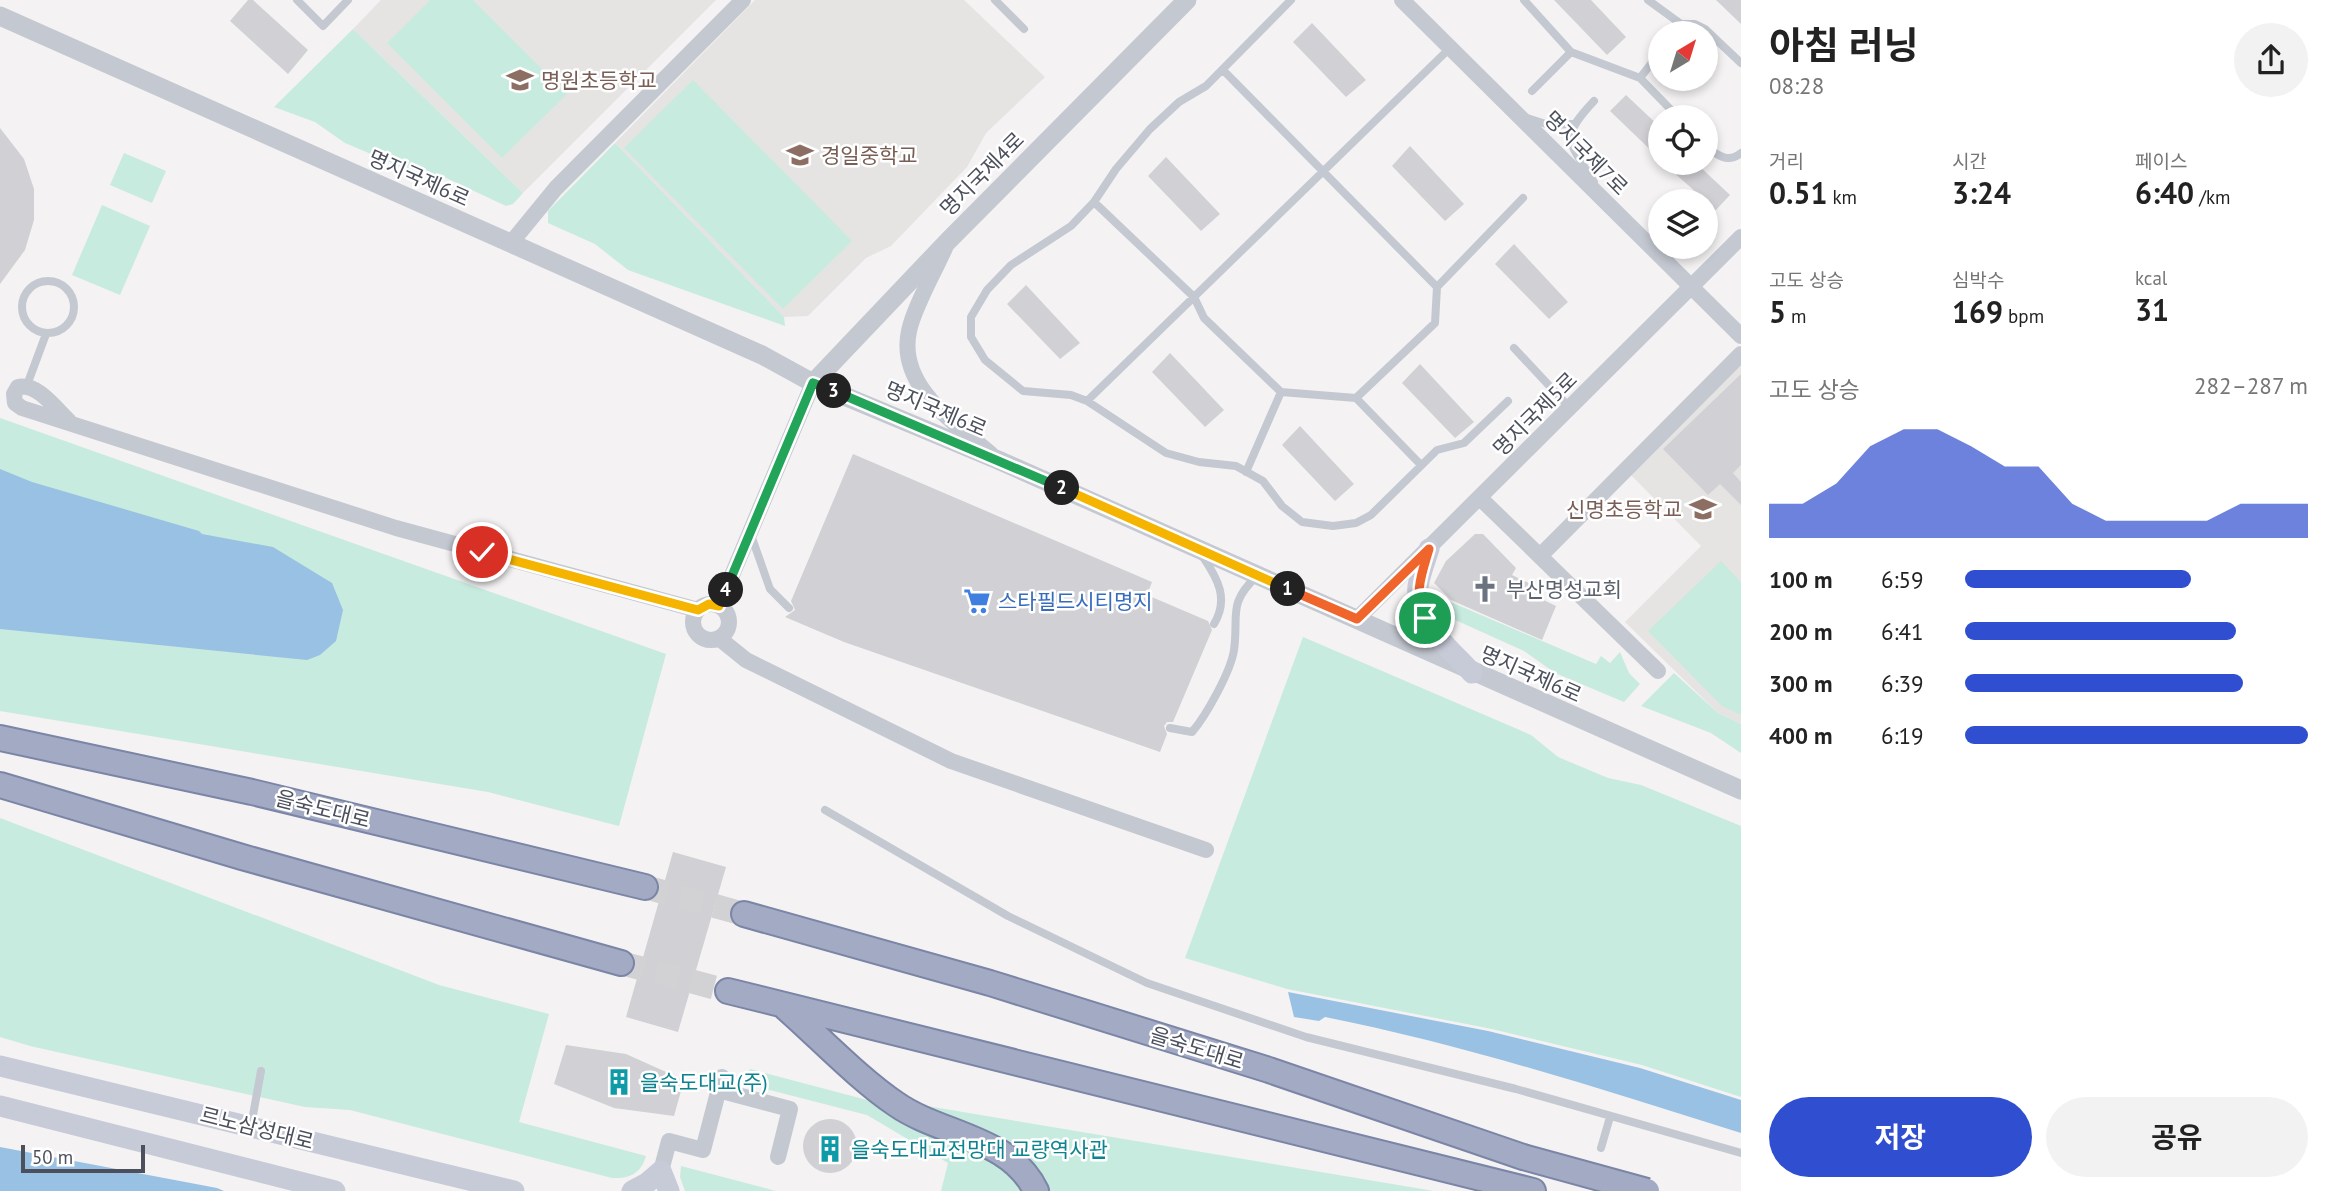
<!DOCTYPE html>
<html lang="ko">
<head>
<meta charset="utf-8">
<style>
	body { margin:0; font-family:"PT Sans","Noto Sans KR",sans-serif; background:#f2f2f2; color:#222; height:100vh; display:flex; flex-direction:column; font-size:26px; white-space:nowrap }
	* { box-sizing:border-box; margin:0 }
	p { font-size:23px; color:#767676 }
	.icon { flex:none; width:38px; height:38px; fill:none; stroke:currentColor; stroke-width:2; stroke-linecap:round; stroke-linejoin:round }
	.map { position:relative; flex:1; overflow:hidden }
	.side { display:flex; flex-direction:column; background:#fff; width:595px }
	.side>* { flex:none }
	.needle { width:46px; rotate:38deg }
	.fabs { position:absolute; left:1648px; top:21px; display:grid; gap:14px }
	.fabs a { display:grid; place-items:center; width:70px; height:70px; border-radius:50%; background:#fff; box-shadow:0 4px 10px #0003; font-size:35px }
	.scale { position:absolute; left:21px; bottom:18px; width:124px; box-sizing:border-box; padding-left:7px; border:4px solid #4c505d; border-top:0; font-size:19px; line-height:24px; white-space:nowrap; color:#4c505d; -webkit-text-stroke:5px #fff; paint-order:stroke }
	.pin { position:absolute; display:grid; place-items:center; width:60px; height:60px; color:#fff; margin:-30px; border:4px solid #fff; border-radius:50%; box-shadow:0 2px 7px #0007 }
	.km { position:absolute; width:35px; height:35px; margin:-18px; border-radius:50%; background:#222; color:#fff; font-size:19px; line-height:35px; text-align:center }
	.round { display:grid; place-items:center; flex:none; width:74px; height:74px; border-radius:37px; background:#f2f2f2 }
	.head { display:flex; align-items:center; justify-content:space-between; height:119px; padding:0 28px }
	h1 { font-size:38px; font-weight:700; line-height:52px }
	.metrics { display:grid; grid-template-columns:repeat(3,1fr); gap:10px; height:119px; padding:7px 28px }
	.metrics div { display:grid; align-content:center }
	.metrics b { font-size:30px; font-weight:700 }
	.metrics small { font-size:19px; font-weight:400 }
	.metrics p { font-size:19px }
	.chart { height:196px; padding:14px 28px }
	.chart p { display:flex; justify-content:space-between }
	.chart svg { width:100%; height:126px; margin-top:7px; fill:#304ed0; opacity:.7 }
	.primary-button { display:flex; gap:14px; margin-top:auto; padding:14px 28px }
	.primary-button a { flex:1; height:80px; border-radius:42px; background:#304ed0; color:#fff; font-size:28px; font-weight:700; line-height:80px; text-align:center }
	.primary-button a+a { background:#f2f2f2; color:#222 }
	ul { padding:0 28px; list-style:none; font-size:23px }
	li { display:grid; grid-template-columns:112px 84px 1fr; align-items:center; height:52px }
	li i { height:18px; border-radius:9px; background:#304ed0 }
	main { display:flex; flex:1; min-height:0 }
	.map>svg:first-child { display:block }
	.education { fill:#e5e4e3 }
	.green { fill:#c7ebde }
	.water { fill:#99c1e3 }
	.building { fill:#d0d0d5 }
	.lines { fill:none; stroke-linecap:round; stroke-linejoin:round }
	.trunk-tunnel { stroke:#d2d2d4; stroke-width:24; stroke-dasharray:24 12; stroke-linecap:butt }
	.trunk-casing { stroke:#7b85a6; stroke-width:28 }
	.service { stroke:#c4c8d1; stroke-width:8 }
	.minor { stroke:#c4c8d1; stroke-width:16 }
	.tertiary { stroke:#c4c8d1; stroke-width:19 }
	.secondary { stroke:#c7cbd8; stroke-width:21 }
	.trunk { stroke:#a2aac4; stroke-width:24 }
	.trunk-bridge-casing { stroke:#7b85a6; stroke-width:28; stroke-linecap:butt }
	.trunk-bridge { stroke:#a2aac4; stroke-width:24 }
	.split-1-casing { stroke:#fff; stroke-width:14 }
	.split-2-casing { stroke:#fff; stroke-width:14 }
	.split-3-casing { stroke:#fff; stroke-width:14 }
	.split-4-casing { stroke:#fff; stroke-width:14 }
	.split-5-casing { stroke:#fff; stroke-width:14 }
	.split-1 { stroke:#f0652b; stroke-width:9 }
	.split-2 { stroke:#f5b400; stroke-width:9 }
	.split-3 { stroke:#22a559; stroke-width:9 }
	.split-4 { stroke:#22a559; stroke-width:9 }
	.split-5 { stroke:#f5b400; stroke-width:9 }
	.labels { text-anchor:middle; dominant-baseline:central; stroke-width:5; stroke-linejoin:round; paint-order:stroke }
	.education-label { font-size:21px; fill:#785e54; stroke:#fff; text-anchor:start }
	.street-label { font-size:21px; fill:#4c505d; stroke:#fff }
	.worship-label { font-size:21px; fill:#5b616d; stroke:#fff; text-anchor:start }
	.shop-label { font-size:21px; fill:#366cbe; stroke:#fff; text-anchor:start }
	.culture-label { font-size:21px; fill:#0d838f; stroke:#fff; text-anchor:start }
</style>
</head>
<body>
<main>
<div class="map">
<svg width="1741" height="1191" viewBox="0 0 1741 1191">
	<rect width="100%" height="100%" fill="#f4f2f2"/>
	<path class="education" d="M381 0H716L523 193 353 29Z
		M755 0H964L1045 77 986 133 967 167 891 246 866 258 808 316 784 317 615 143Z
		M1741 364V724L1718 713 1625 622 1701 546 1629 473Z"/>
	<path class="green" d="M430 0H473L567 94 502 158 387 43Z
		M353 29 523 193 513 204 506 206 442 176 416 173 345 143 315 122 274 107Z
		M693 80 852 241 783 309 624 148Z
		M615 143 784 317 785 326 628 270 595 244 548 223V211Z
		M124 153 166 171 152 203 110 185Z
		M102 205 150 226 120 295 72 275Z
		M0 418 666 654 619 826 488 792 0 711Z
		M1721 561 1741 582V715L1722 706 1648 631Z
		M1439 597 1596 664 1601 656 1610 663 1620 652 1629 673 1640 684 1624 702 1555 673 1524 651 1451 618Z
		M1303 637 1531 735 1558 757 1608 778 1641 785 1741 826V1097L1642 1065 1492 1029 1287 989 1185 958Z
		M1674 673 1718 713 1741 724V753L1711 733 1641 706Z
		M0 818 439 985 549 1014 519 1122 646 1156C641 1173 630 1179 612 1178L350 1110 305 1107 30 1046 0 1037Z
		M750 1069 867 1100 914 1119 997 1159 1029 1191H941L948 1163 867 1115 746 1084Z
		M927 1106 1434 1191H1042L925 1109Z
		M681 1166 776 1191H685L680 1177Z"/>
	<path class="water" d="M0 469 32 482 199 531 202 534 273 547 332 583 343 610 336 641 320 655 307 660 0 629Z
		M1288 992 1488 1031 1640 1068 1741 1100V1133C1604 1090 1466 1045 1325 1017L1319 1021 1294 1017Z
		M0 1147 217 1188 224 1191H0Z"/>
	<path class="building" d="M248 0H253L308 50 288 74 230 21Z
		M1554 0H1591L1626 37 1607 55Z
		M1716 0H1741V24Z
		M1312 23 1366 80 1346 97 1293 42Z
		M1626 95 1661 128V160L1610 111Z
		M0 128 24 159 34 189V220L25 250 0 284Z
		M1410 146 1464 204 1445 221 1392 166Z
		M1166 157 1220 214 1201 231 1148 176Z
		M1663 163H1696L1730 195 1714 212 1706 201Z
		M1514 244 1568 302 1549 319 1495 264Z
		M1026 285 1080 343 1060 359 1007 304Z
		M1170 353 1224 410 1205 427 1152 372Z
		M1420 364 1474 422 1455 438 1402 383Z
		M1741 374V465L1733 473 1741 482V505L1720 484 1708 495 1663 449Z
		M1300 426 1354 484 1335 501 1282 445Z
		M853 454 1152 582 1147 595 1208 621 1212 630 1173 722H1167L1164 726 1167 734 1160 752 844 642 785 617 795 610 791 601Z
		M1475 534H1483L1516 568 1512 575 1533 585 1529 593 1556 606 1542 640 1451 600 1434 583 1446 561Z
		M673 852 726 867 678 1032 626 1017Z
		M566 1045 626 1054 684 1080 674 1116 614 1108 554 1084Z
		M803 1146a27 27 0 1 1 54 0a27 27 0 1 1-54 0Z"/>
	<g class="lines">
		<path class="trunk-tunnel" d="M645 887 744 914
			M621 963 728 991"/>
		<defs>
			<path id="trunk" d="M0 738 252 792 645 887
				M0 785 242 857 621 963
				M744 914 990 983 1269 1070 1523 1157
				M728 991 1533 1191
				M786 1008C820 1038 859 1079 896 1104 940 1135 1011 1137 1036 1191"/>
		</defs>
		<use href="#trunk" class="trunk-casing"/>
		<path class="service" d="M297 0 323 26 348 0
			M995 0 1024 29
			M1291 0 1206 86 1179 102 1150 129 1116 169 1094 202 1071 226 1011 265 987 290 971 317V337L985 360 1023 391 1071 395 1087 401 1166 453 1199 462 1236 466 1263 481 1282 506 1302 522 1333 526 1356 523 1371 515 1437 450 1464 443 1508 401
			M1524 0 1571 52 1640 78
			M1648 0 1681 24H1695L1705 29 1741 63
			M1674 33 1681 24
			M1661 51 1640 78 1678 117
			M1223 70 1437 287
			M1532 91 1571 52
			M1527 118 1549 125 1572 124
			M1706 147C1718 155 1728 164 1741 153
			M1594 182C1569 141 1558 139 1594 101
			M1094 202 1194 297 1204 318 1281 392 1356 398 1435 323 1437 287 1523 198
			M22 307a26 26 0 1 1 52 0a26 26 0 1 1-52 0Z
			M1514 348 1570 408
			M27 385 46 334
			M1356 398 1421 465
			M1087 401 1450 48
			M1246 472 1281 392
			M751 535 770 589 789 608
			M1203 557C1218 579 1229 599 1214 624
			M1170 728 1192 732C1206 716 1231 671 1234 650 1239 615 1227 604 1257 576
			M825 810 1008 916 1147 983 1306 1037 1516 1089 1741 1153
			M251 1126 261 1071
			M1601 1148 1610 1117"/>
		<path class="minor" d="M1402 0 1741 336
			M511 243 556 188 743 0
			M945 248C935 271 914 307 909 331 897 386 955 423 991 454
			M69 421C55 408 38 383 18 387L14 394 15 403 22 408 396 528 698 610
			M1480 498 1658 671
			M1540 556 1741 354
			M693 622a18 18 0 1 1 36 0a18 18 0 1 1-36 0Z
			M719 606 813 383
			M1357 619 1741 237
			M720 639 746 660 951 761 1206 850
			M718 1090 790 1109 778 1157
			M661 1171 669 1141 703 1150 722 1077"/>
		<path class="tertiary" d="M0 16 762 355 813 383 998 460 1741 790
			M813 383 948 241 1187 0"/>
		<path class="secondary" d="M1429 549C1425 561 1420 574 1418 586 1414 622 1451 649 1472 673
			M0 1066 514 1191
			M0 1106 335 1191
			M632 1191 647 1183 661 1171 669 1191"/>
		<use href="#trunk" class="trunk"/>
		<defs>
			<path id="trunk-bridge" d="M1523 1157 1647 1191"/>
		</defs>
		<use href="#trunk-bridge" class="trunk-bridge-casing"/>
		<use href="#trunk-bridge" class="trunk-bridge"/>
	</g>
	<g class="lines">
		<defs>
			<path id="split-1" d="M1288 589 1357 619 1429 549C1422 573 1413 594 1425 618"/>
			<path id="split-2" d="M1062 488 1288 589"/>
			<path id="split-3" d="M834 391 1062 488"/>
			<path id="split-4" d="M726 590 813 383 834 391"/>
			<path id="split-5" d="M482 552 698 610 709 604 719 606 726 590"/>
		</defs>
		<use href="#split-1" class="split-1-casing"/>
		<use href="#split-2" class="split-2-casing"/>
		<use href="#split-3" class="split-3-casing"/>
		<use href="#split-4" class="split-4-casing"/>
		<use href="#split-5" class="split-5-casing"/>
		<use href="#split-1" class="split-1"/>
		<use href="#split-2" class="split-2"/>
		<use href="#split-3" class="split-3"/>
		<use href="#split-4" class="split-4"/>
		<use href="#split-5" class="split-5"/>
	</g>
	<defs>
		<symbol id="school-bare" viewBox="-9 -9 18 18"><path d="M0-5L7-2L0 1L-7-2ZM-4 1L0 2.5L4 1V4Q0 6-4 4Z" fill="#8d6e63" stroke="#fff" stroke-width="2.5" paint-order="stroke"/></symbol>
		<symbol id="church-bare" viewBox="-9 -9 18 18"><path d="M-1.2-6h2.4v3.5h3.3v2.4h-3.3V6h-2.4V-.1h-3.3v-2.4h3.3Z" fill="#6b7280" stroke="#fff" stroke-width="2.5" paint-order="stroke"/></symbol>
		<symbol id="supermarket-bare" viewBox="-9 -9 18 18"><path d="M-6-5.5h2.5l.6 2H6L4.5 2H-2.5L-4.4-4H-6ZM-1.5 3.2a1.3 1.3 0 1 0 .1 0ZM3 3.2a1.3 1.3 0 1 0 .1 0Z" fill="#3f7fe0" stroke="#fff" stroke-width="2.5" paint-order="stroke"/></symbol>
		<symbol id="building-bare" viewBox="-9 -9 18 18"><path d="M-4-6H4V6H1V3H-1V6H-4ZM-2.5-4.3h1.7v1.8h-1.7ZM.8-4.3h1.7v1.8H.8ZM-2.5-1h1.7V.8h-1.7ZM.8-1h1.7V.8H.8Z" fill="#0f9aa8" stroke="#fff" stroke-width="2.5" paint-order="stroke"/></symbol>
	</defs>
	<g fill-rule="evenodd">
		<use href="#school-bare" x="501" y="61" width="38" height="38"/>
		<use href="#school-bare" x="781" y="136" width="38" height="38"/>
		<use href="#school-bare" x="1684" y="490" width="38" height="38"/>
		<use href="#church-bare" x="1466" y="570" width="38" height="38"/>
		<use href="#supermarket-bare" x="958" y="582" width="38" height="38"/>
		<use href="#building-bare" x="600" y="1063" width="38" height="38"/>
		<use href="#building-bare" x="811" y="1130" width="38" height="38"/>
	</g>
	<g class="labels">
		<g class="education-label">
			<text x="541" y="80">명원초등학교</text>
			<text x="821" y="155">경일중학교</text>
			<text x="1682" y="509" text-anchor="end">신명초등학교</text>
		</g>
		<g class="street-label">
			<text transform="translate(1586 153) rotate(45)">명지국제7로</text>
			<text transform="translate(982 174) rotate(-45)">명지국제4로</text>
			<text transform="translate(419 178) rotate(24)">명지국제6로</text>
			<text transform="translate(936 409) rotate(23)">명지국제6로</text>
			<text transform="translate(1535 414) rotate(-45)">명지국제5로</text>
			<text transform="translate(1531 674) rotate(24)">명지국제6로</text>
			<text transform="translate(323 809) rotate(14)">을숙도대로</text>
			<text transform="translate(1197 1048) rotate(17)">을숙도대로</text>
			<text transform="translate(257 1128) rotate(14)">르노삼성대로</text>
		</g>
		<g class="worship-label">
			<text x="1506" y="589">부산명성교회</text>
		</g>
		<g class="shop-label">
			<text x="998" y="601">스타필드시티명지</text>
		</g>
		<g class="culture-label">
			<text x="640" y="1082">을숙도대교(주)</text>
			<text x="851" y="1149">을숙도대교전망대 교량역사관</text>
		</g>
	</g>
</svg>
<div class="fabs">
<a><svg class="needle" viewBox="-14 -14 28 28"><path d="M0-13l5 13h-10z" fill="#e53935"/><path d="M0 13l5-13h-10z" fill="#767676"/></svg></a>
<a><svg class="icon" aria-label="locate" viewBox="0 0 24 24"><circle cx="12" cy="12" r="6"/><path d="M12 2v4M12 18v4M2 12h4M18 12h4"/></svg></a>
<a><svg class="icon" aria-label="layers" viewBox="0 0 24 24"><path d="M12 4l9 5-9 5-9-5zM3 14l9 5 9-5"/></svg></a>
</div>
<div class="scale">50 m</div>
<div class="pin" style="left:1425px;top:618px;background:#1e9e55"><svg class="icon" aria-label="arrive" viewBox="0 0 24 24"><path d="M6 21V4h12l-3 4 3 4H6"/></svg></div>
<div class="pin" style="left:482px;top:552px;background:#d93025"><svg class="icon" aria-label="check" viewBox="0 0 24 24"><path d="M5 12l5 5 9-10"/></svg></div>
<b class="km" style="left:1288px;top:589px">1</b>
<b class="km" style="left:1062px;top:488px">2</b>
<b class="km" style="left:834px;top:391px">3</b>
<b class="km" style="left:726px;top:590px">4</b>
</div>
<section class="side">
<div class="head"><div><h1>아침 러닝</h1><p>08:28</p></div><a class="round"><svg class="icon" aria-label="share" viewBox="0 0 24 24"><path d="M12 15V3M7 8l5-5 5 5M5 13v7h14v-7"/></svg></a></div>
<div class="metrics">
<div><p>거리</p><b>0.51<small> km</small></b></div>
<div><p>시간</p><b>3:24</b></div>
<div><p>페이스</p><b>6:40<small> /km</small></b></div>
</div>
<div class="metrics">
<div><p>고도 상승</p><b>5<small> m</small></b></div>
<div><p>심박수</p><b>169<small> bpm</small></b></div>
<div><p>kcal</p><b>31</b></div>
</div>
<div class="chart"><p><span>고도 상승</span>282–287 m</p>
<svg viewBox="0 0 160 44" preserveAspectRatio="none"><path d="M0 44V32L10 32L20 25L30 12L40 6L50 6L60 12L70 19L80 19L90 32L100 38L110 38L120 38L130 38L140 32L150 32L160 32V44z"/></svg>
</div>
<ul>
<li><b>100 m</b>6:59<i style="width:66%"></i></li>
<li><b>200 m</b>6:41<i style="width:79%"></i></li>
<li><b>300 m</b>6:39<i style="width:81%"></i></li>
<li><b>400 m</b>6:19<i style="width:100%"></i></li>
</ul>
<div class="primary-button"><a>저장</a><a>공유</a></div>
</section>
</main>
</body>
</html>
